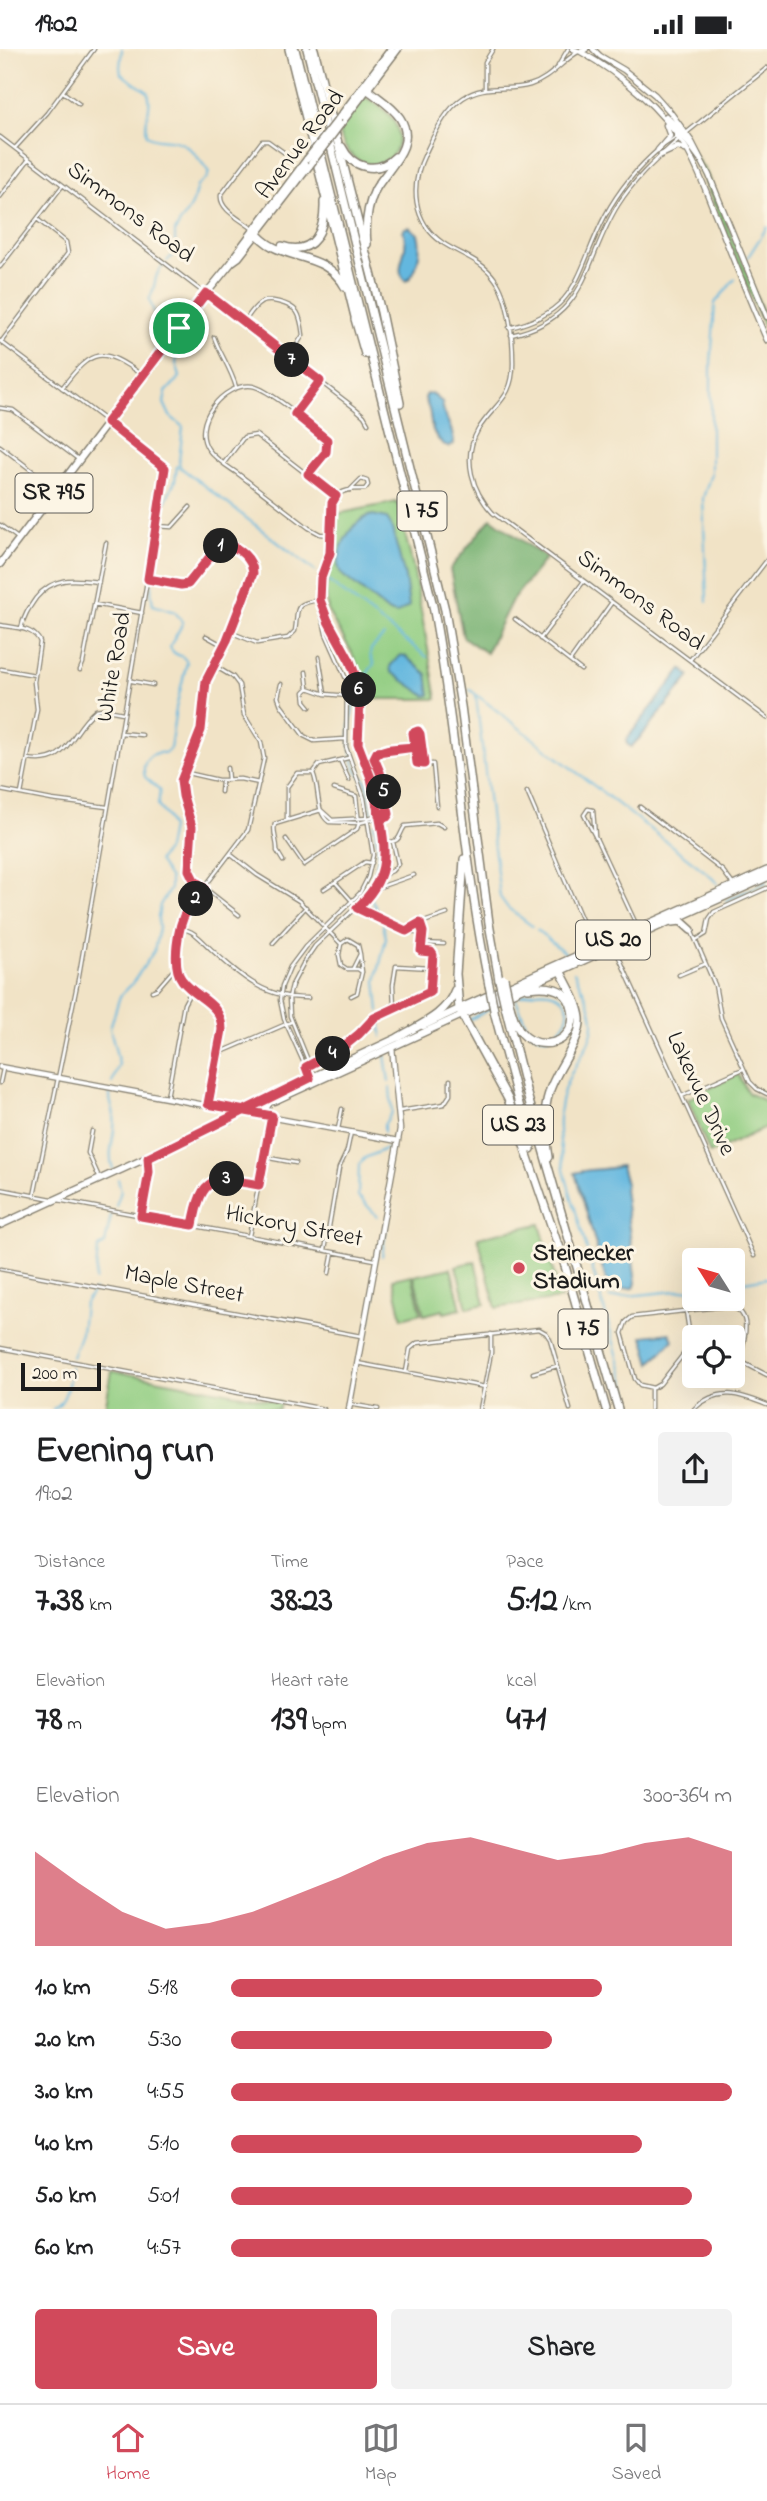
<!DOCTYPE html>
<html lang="en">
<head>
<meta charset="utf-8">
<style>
	body { margin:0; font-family:"Indie Flower",sans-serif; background:#f2f2f2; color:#202124; height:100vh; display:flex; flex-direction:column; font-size:26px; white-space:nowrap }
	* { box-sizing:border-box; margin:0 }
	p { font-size:23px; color:#757577 }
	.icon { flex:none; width:38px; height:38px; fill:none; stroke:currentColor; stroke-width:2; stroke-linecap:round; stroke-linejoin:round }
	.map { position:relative; height:1360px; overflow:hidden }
	.details { display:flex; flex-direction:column; background:#fff; flex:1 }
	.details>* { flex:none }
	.needle { width:46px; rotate:307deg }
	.buttons { position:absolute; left:682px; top:1199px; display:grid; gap:14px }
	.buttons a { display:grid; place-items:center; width:63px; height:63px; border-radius:7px; background:#fff; box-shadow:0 7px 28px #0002; font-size:35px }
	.scale { position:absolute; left:21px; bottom:18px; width:80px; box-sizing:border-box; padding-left:7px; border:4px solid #1c1c1c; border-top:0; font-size:19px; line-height:24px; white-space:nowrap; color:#1c1c1c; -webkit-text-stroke:5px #fcf5e5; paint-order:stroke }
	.pin { position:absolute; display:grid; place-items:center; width:60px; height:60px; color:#fff; margin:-30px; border:4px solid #fff; border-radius:50%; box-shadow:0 2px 7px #0007 }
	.km { position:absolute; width:35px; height:35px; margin:-18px; border-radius:50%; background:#222; color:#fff; font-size:19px; line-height:35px; text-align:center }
	.round { display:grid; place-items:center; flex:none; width:74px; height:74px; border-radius:7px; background:#f2f2f2 }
	.summary { display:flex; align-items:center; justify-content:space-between; height:119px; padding:0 35px }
	h1 { font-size:38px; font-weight:800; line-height:52px }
	.metrics { display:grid; grid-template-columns:repeat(3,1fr); gap:10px; height:119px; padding:7px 35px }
	.metrics div { display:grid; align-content:center }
	.metrics b { font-size:35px; font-weight:800 }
	.metrics small { font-size:19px; font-weight:400 }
	.metrics p { font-size:19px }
	.chart { height:196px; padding:14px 35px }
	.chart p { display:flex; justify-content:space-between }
	.chart svg { width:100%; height:126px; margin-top:7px; fill:#d1495b; opacity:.7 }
	.cta { display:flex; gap:14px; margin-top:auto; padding:14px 35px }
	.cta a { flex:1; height:80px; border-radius:7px; background:#d1495b; color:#fff; font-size:28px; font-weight:800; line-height:80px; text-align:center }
	.cta a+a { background:#f2f2f2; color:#202124 }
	ul { padding:0 35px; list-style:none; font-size:23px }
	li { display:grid; grid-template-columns:112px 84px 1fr; align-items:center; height:52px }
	li i { height:18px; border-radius:9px; background:#d1495b }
	.status { display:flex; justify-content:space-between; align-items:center; height:49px; padding:0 35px; background:#fff; direction:ltr }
	.status svg { height:19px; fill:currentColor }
	.tab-bar { display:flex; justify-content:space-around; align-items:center; height:98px; border-top:2px solid #e0e0e0; background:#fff; font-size:19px; color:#757577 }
	.tab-bar a { display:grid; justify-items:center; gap:4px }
	.tab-bar .on { color:#d1495b }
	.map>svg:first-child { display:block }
	.green { fill:#93ce83; stroke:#587550; stroke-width:2 }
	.forest { fill:#76b171; stroke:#496646; stroke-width:2 }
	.water { fill:#63b7df; stroke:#406a7e; stroke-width:2 }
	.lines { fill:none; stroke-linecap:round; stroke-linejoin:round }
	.stream { stroke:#63b7df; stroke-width:2 }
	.street-casing { stroke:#868071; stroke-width:5 }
	.secondary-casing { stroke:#868071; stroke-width:7 }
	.primary-casing { stroke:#868071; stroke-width:9 }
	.highway-casing { stroke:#868071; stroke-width:10 }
	.street { stroke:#fff; stroke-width:2.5 }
	.secondary { stroke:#fff; stroke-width:4.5 }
	.primary { stroke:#fff; stroke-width:6 }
	.highway { stroke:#fff; stroke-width:7 }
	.primary-bridge-casing { stroke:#868071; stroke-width:9; stroke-linecap:butt }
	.highway-bridge-casing { stroke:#868071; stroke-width:10; stroke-linecap:butt }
	.primary-bridge { stroke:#fff; stroke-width:6 }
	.highway-bridge { stroke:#fff; stroke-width:7 }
	.route-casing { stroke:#fff; stroke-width:14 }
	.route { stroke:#d1495b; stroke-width:9 }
	.poi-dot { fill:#d1495b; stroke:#fcf5e5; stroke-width:2.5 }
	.labels { text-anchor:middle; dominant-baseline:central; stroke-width:6; stroke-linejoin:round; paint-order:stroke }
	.shield { fill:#fcf5e5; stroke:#5f5d58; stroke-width:2 }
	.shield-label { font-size:23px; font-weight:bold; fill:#1c1c1c }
	.street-label { font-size:24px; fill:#1c1c1c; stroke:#fcf5e5 }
	.poi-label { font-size:24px; font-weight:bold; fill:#1c1c1c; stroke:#fcf5e5; text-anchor:start }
</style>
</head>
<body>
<div class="status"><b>19:02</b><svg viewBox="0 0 49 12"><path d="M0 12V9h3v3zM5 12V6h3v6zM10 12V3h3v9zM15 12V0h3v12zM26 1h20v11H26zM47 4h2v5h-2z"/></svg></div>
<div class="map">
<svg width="767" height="1360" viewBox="0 0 767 1360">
	<rect width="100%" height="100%" fill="#fcf5e5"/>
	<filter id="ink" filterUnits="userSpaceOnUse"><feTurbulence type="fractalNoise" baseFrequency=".0143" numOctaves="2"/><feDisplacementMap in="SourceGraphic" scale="14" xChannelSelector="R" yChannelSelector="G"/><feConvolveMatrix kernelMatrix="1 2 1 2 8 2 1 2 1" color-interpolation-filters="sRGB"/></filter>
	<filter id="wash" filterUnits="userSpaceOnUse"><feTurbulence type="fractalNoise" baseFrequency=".00686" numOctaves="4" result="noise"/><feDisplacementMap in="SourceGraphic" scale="28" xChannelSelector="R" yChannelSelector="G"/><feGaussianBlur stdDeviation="1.57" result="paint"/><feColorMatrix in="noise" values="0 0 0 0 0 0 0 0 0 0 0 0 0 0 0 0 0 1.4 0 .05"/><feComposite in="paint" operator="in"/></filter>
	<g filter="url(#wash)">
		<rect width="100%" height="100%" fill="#f1e3c6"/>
		<path class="green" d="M363 48C371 50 376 55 382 59 425 94 375 138 348 102 343 97 341 88 338 82Z
			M685 93 706 123 767 273V286L705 133Z
			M397 453 413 517 437 650H365L360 623 351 602 328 563 325 541 334 501 336 465Z
			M738 1025 748 1044 767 1053V1078L710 1105 688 1050Z
			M540 1175 561 1250 496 1259 478 1188Z
			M475 1212 485 1255 467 1259 456 1217Z
			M451 1219 461 1260 444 1264 443 1261 424 1266 414 1227Z
			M412 1226 421 1264 402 1269 393 1230Z
			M112 1322 280 1353 279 1360H105Z"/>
		<path class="forest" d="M491 469 546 509 511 553 486 604 463 588 450 520Z"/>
		<path class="water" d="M409 178 418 185C422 198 418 225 406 232 391 219 412 203 403 182L405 179Z
			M431 344 442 353C443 369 454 378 454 395L449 398C436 393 431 379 430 366 430 360 426 355 425 349L427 345Z
			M373 466 387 469 391 476 405 528 409 557 396 565 389 563 341 525 338 517C338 497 352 470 373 466Z
			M400 606 405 607 427 625 430 646 426 647 391 623 390 617Z
			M682 620 690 627 645 683 631 698 627 695 626 691Z
			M619 1117H621L626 1135 624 1140 636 1234 634 1239 609 1241 575 1124C588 1119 605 1122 619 1117Z
			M670 1284 673 1291 651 1314 643 1287Z"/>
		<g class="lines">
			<path class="stream" d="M122 0 120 18 121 25 148 43C153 62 143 67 147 86 155 91 160 90 169 91 189 92 198 109 209 123L207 129 197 137 192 156 175 182V204L167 212
				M748 208 767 178
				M164 216C152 226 157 239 149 250L160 279 167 288
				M173 293 179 299 176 314 180 328 166 343 164 354 170 367 183 378 179 412 180 418 315 522
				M161 476 163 457 175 432 177 417
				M154 526 160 480
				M328 532 427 608
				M707 553 703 449 711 425V315L715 254 735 230
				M361 633 374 615 370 606 371 600 384 587
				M469 640 707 824 718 835
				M355 641 349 688 356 720 366 732 372 764
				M476 647 500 848 508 859 532 877
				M371 840 379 805 374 775
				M371 849 378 864
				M726 852 766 833
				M537 881 566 905
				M574 923C581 938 593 957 593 974 593 993 577 1012 569 1029 553 1061 559 1091 565 1125L633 1360
				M515 949C525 966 523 988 548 988 571 978 578 949 549 943 540 941 529 944 520 947
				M379 962 376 932 386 889 383 875
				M380 968 382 988
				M469 971 491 959
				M473 979 480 990
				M385 1006 389 1033
				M112 1034 119 1015 110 979 120 947 132 935 154 902 159 879 158 869 160 856 170 840V830L158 812 167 800 171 779 167 768 158 757 160 741 145 728C141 713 149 702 165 704L170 700 176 659 187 613 183 608C178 606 171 604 170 597L183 574 175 563 153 556 151 542 152 535
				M110 1044C109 1054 113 1058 114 1067 117 1085 106 1102 113 1120
				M384 1083V1076L392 1063 390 1039
				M116 1157 121 1142 118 1130
				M378 1168 358 1147 359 1115 365 1109 387 1099
				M382 1207 386 1180
				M95 1232 98 1201 99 1198 105 1195 111 1166
				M733 1235 767 1229
				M609 1249 695 1240
				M369 1275 375 1244
				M72 1308 81 1284 84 1255 94 1241
				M53 1360C66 1354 70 1332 70 1318"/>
		</g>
	</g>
	<g filter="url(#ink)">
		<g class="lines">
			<defs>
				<path id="street" d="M578 3C561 13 550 30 530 36 507 43 485 34 463 49 444 62 435 84 425 105 410 136 412 173 443 194 461 206 482 211 495 230 509 249 513 289 513 312 514 351 494 354 478 381 462 409 472 442 493 464L767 669
					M558 17 568 0
					M485 39V13L493 0
					M63 43 79 55
					M685 85 767 19
					M0 88 356 360 364 367 368 374
					M664 96 676 88
					M15 99 47 64 94 0
					M0 148 29 110
					M253 180C242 171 219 161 221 146L262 92H268L293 110
					M0 218 63 136
					M244 273C248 268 253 259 259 255 267 248 290 254 297 263 301 269 302 278 303 286L289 308
					M509 279C581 262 576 222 605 167 619 141 637 119 659 100
					M511 286C590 269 583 212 618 156 635 129 657 110 680 89
					M214 288C220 305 231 320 236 338
					M0 292 154 408 164 417 166 422 79 926 34 1147
					M1 293 68 204 66 193 37 170
					M62 339C92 299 102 297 143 327
					M0 359 13 361 78 410
					M295 364 320 332
					M0 397 56 440
					M224 414 244 388 256 386 336 448
					M308 425C316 414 330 403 326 389 314 377 267 339 252 337 223 334 191 374 208 400 215 410 227 417 237 424 261 442 285 461 309 479L320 485 331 486
					M0 476 19 490
					M156 477 172 478 190 458
					M148 530 181 536 188 535 216 500 225 496 234 498 253 516V524L227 591 206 632 201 681 182 732 183 747 192 778 188 813 189 823 197 833 239 866
					M94 555 142 564
					M515 570 581 621
					M0 576C14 579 34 578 40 593L34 633 37 660 21 745
					M21 580C23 568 29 559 36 549 54 527 73 530 99 533
					M230 583 257 594 288 589 295 582C299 559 292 555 319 551
					M206 587 224 597
					M540 590 584 532
					M319 608 325 645
					M690 611 767 511
					M570 612 612 553
					M1 620 35 626
					M80 621 83 614 106 494
					M306 623 308 639 304 643 305 652 310 658
					M132 632 153 636
					M281 635 278 648 281 656 304 687 314 692 345 690
					M308 639 325 645 348 647
					M121 684 142 686
					M415 698 413 684 418 682 420 685 424 714
					M348 709 319 716 313 724C320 739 315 763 329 773L359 774 388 767 380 723 374 709 377 703 415 698 417 714 433 715 437 757
					M28 710C70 717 69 683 96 661L102 660 123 664
					M340 711 349 731
					M227 719 228 731
					M183 723 218 731 240 730 259 734
					M0 741 52 751 107 758
					M221 743 222 733
					M527 743 593 897
					M640 758 723 822 732 834
					M321 761 332 771 368 769 389 762
					M287 770V738L297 724H313
					M595 787 584 766 588 760 593 761 595 787 637 877
					M286 790 304 816 357 780 359 774 356 747 334 740
					M384 793C403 793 397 788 405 777L437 774 444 778
					M230 805 257 826 299 852 341 895
					M283 812 277 802C278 793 272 783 275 775L321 761
					M372 814 365 813 335 833 360 861 398 880 421 885
					M381 827 392 822 398 815 393 793
					M324 840 335 833
					M374 840 414 826
					M181 880C195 881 202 892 212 901 243 929 265 949 308 949
					M406 882 412 877 447 865
					M692 883 715 936 721 969 750 1033 757 1040 767 1045
					M696 891 706 885 709 870 714 863 767 839
					M273 894 306 858
					M422 894 444 895
					M341 895 348 890 358 896 360 905 353 919
					M341 895 339 906 341 916 347 920H358L362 923
					M614 897 754 1207
					M679 926 705 915
					M152 942 157 940 176 918
					M351 947 357 944 362 923 360 905
					M394 958 393 936 396 917 431 919
					M217 1005 291 973
					M309 1017 343 998 380 965 430 943 433 906 431 903 421 902 423 883 420 874
					M314 1026 290 967 289 948 292 936 304 913 315 897 373 842 382 823 385 805 373 737 358 695 360 651 356 628 321 556
					M310 1028 284 970 280 951 282 937 290 918 305 898 360 844 368 828 373 806 364 749 346 698 347 632 326 585 321 561 320 535 330 504 333 451C341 440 353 440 365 440L368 436 367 432 361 430 350 441
					M0 1034 3 1020
					M682 1047 743 1020
					M167 1048 184 955 192 940
					M208 1055 222 975 214 958 187 936 179 927 176 914 177 902 187 861 248 781 264 709 261 693 244 666 239 636 233 628 213 616
					M400 1062 444 1055 450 1046V1031
					M338 1080 342 1060
					M92 1082 88 1104 99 1128
					M264 1108 296 1114
					M0 1140 52 1150
					M58 1151 375 1211
					M141 1167 149 1123 148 1109
					M193 1176C203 1126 211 1127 259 1136
					M249 1187 271 1070
					M325 1201 339 1119 347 1102 351 1083
					M0 1220 361 1287
					M329 1224 333 1203
					M686 1262 690 1288 689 1298 660 1335 653 1339 640 1336 635 1330 622 1284 626 1273 632 1268 727 1257C756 1261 743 1293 740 1312
					M0 1299 324 1360
					M686 1303 695 1311
					M740 1312 767 1326
					M357 1314 485 1338
					M406 1323 410 1300 417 1294 539 1280 546 1284 550 1290 570 1360
					M533 1324 557 1317
					M349 1355 378 1360
					M480 1360 491 1304V1285
					M651 1360V1339
					M694 1360C718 1337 740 1345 767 1356"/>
				<path id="secondary" d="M573 0 581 3 586 0
					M593 0 600 7 624 21 655 46 671 64 692 93 709 126 767 268
					M581 3C622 26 661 59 686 99 699 121 707 145 716 167 733 209 749 251 767 291
					M666 67 675 76 700 110
					M658 101 670 87 666 76
					M661 106 678 98 685 101
					M0 1018 398 1092
					M349 1360 400 1080 392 998"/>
				<path id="primary" d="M339 69 391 0
					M340 76 398 0
					M232 213 236 205 307 110
					M0 515 201 251 232 213 239 208 310 116
					M423 977 459 960
					M274 1052 462 966
					M268 1055 265 1061 269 1067
					M230 1071 232 1064 230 1059
					M0 1176 188 1090 308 1030 403 986"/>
				<path id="highway" d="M289 0 356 272
					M295 0 433 557C457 683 463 811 489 936
					M307 0 445 561 461 657 489 874 499 931
					M314 0 381 263 400 354
					M362 39 367 40C378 49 392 57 400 69 418 97 387 119 375 141 367 158 365 176 367 195
					M342 98C352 119 377 126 395 108
					M254 181C277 215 324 199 345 238
					M282 197C315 208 325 180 324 153
					M355 270 365 305
					M464 810 456 925 459 960 508 1050 559 1199
					M673 873 681 872 691 881
					M505 957 527 1045 618 1360
					M510 957C513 966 515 976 521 983 533 998 558 999 569 982 573 975 574 968 572 960 568 938 547 936 528 939
					M459 960 767 822
					M462 966 767 828
					M495 966 531 1100
					M399 988C421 975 446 966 455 941
					M549 1108C546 1087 542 1065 549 1044 555 1021 582 992 580 969 578 952 566 934 559 919
					M559 1196 606 1360"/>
			</defs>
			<use href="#street" class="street-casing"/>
			<use href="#secondary" class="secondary-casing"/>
			<use href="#primary" class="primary-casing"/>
			<use href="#highway" class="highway-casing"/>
			<use href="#street" class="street"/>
			<use href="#secondary" class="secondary"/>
			<use href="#primary" class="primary"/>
			<use href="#highway" class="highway"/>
			<defs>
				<path id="primary-bridge" d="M307 110 339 69
					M310 116 340 76"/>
				<path id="highway-bridge" d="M504 929 510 957
					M499 931 505 957
					M489 936 495 966"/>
			</defs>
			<use href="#primary-bridge" class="primary-bridge-casing"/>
			<use href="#highway-bridge" class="highway-bridge-casing"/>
			<use href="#primary-bridge" class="primary-bridge"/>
			<use href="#highway-bridge" class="highway-bridge"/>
		</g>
	</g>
	<g class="lines" filter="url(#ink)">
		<defs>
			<path id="route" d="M179 279 107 373 165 419 148 530 181 536 188 535 216 500 225 496C238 497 253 510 253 524L227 591 206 632 201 681 181 732 183 747 192 778 189 821 194 831 204 839C198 846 192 853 187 861 178 876 171 917 182 931 196 950 222 953 222 981L208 1055C229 1059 250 1063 272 1067L259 1136C212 1127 202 1126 193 1176L141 1167 149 1123 148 1109 310 1029 306 1018 343 998 359 985 374 969 430 943 433 906 431 903 421 902 423 883 420 874 406 882 357 859C387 831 388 808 380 770L387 768 389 765 380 723 374 709 377 703 415 698 417 714 424 715 420 685 418 682 413 684 415 698C402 699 380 698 374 709L380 723 388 762 379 766 371 729 358 695 360 651 356 628 350 612 328 572 320 551 321 529 330 504 332 454 336 447 308 425 326 403 327 391 295 365 320 332 206 244 179 279"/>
		</defs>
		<use href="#route" class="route-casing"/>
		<use href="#route" class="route"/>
	</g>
	<circle class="poi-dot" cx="519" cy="1219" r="7"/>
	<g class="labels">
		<g class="shield">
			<rect x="15.5" y="424.5" width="77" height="39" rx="5"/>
			<rect x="397.5" y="442.5" width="49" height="39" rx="5"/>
			<rect x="576" y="871.5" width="74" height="39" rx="5"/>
			<rect x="483" y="1056.5" width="70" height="39" rx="5"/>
			<rect x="558.5" y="1260.5" width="49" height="39" rx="5"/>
		</g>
		<g class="shield-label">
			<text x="54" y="444">SR 795</text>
			<text x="422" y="462">I 75</text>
			<text x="613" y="891">US 20</text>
			<text x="518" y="1076">US 23</text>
			<text x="583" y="1280">I 75</text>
		</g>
		<g class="street-label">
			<text transform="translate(301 96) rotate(-53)">Avenue Road</text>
			<text transform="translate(130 164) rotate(37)">Simmons Road</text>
			<text transform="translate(640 552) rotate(37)">Simmons Road</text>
			<text transform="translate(115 618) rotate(-80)">White Road</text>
			<text transform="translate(700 1045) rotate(65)">Lakevue Drive</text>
			<text transform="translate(294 1178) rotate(11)">Hickory Street</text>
			<text transform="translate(184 1236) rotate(11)">Maple Street</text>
		</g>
		<g class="poi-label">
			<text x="533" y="1205">Steinecker<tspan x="533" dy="28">Stadium</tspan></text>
		</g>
	</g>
</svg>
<div class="buttons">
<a><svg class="needle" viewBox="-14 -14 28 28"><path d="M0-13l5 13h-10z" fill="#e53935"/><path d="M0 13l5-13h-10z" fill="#757577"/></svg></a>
<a><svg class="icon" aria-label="locate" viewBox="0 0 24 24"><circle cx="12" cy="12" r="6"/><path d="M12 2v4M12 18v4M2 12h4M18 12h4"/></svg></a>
</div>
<div class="scale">200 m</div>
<div class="pin" style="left:179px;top:279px;background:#1e9e55"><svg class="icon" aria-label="arrive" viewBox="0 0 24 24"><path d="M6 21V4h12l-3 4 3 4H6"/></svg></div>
<b class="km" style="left:221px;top:497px">1</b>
<b class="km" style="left:196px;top:850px">2</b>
<b class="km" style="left:227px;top:1130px">3</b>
<b class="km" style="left:333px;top:1005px">4</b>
<b class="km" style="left:384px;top:743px">5</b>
<b class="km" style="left:359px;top:641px">6</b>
<b class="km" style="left:292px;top:311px">7</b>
</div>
<section class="details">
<div class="summary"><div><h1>Evening run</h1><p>19:02</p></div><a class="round"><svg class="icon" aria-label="share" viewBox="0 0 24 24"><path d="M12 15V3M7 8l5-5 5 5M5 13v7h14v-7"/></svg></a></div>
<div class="metrics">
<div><p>Distance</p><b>7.38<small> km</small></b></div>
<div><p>Time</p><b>38:23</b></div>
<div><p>Pace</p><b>5:12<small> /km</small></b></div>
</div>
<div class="metrics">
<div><p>Elevation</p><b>78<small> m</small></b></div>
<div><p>Heart rate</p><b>139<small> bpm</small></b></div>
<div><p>kcal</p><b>471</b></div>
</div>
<div class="chart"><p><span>Elevation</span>300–364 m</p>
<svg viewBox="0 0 160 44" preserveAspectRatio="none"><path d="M0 44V11L10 22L20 32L30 38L40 36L50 32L60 26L70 20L80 13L90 8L100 6L110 10L120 14L130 12L140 8L150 6L160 11V44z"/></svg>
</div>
<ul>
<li><b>1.0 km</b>5:18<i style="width:74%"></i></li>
<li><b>2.0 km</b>5:30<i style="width:64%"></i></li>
<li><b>3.0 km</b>4:55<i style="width:100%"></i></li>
<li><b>4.0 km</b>5:10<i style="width:82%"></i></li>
<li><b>5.0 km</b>5:01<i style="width:92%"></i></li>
<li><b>6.0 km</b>4:57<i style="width:96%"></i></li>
</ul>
<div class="cta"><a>Save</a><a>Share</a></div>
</section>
<nav class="tab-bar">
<a class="on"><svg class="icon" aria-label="home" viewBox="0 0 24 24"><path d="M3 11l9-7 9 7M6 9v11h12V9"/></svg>Home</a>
<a><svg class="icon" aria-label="map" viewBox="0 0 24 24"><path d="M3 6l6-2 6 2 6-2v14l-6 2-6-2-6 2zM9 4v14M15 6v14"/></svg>Map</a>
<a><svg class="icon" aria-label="saved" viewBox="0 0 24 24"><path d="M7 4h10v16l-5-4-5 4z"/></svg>Saved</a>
</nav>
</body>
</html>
